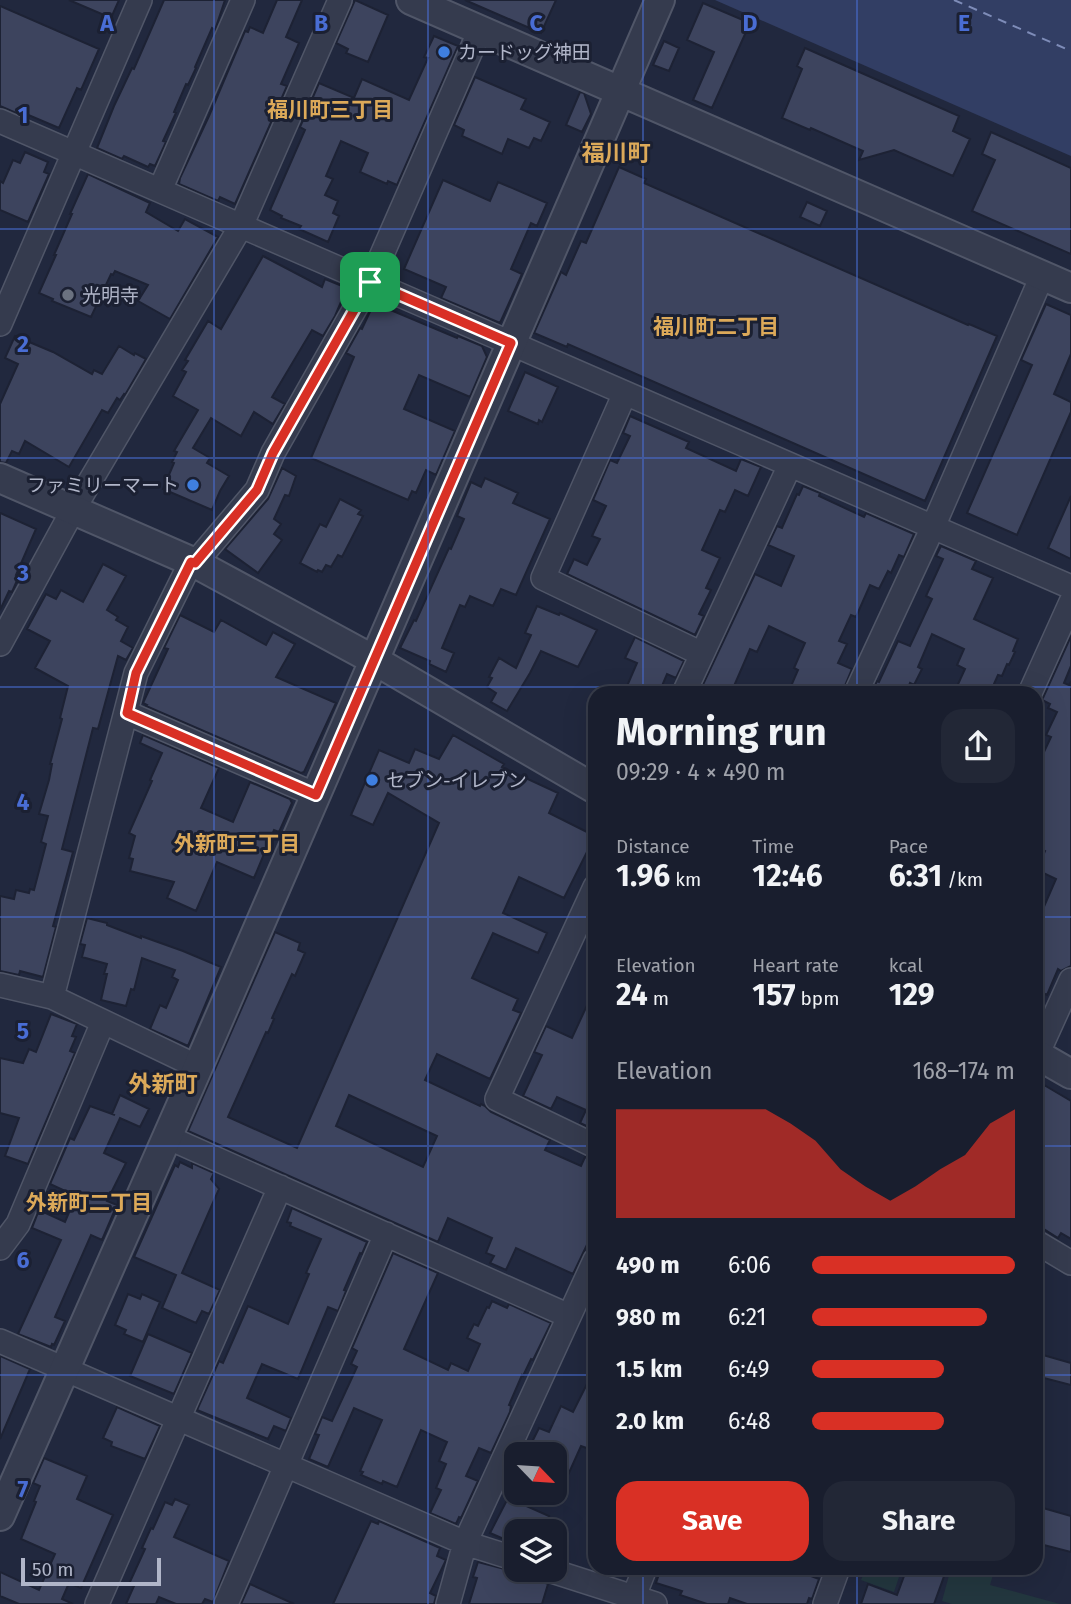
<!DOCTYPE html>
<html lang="en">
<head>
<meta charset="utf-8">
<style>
	body { margin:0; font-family:"Fira Sans","Noto Sans JP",sans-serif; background:#222736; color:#f1f3f6; height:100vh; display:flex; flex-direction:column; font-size:26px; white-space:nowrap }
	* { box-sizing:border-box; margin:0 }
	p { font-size:23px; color:#9fa2aa }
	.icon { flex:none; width:38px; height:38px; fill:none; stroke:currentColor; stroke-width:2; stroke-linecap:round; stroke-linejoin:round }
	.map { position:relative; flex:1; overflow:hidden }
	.details { position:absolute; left:588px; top:686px; width:455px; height:889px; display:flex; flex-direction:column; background:#191e2e; border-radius:21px; box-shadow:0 7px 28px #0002,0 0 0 2px #373c4a }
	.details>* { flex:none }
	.needle { width:46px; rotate:115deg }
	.fabs { position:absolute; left:504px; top:1442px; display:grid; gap:14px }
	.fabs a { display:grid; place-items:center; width:63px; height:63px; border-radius:14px; background:#191e2e; box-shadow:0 7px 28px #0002,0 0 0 2px #373c4a; font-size:35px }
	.scale { position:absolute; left:21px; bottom:18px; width:140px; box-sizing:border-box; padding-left:7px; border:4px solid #b1b6c9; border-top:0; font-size:19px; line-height:24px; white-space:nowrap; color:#b1b6c9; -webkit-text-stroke:5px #1b2032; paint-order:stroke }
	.pin { position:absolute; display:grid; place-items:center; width:60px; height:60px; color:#fff; margin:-30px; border-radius:14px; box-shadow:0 4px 10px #0006 }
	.round { display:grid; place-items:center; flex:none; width:74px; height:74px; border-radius:21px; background:#222736 }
	.overview { display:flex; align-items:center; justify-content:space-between; height:119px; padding:0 28px }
	h1 { font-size:38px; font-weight:700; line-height:52px }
	.stats { display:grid; grid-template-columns:repeat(3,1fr); gap:10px; height:119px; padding:7px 28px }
	.stats div { display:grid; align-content:center }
	.stats b { font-size:30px; font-weight:700 }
	.stats small { font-size:19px; font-weight:400 }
	.stats p { font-size:19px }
	.chart { height:196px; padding:14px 28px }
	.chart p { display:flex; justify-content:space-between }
	.chart svg { width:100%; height:126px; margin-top:7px; fill:#d93025; opacity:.7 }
	.primary-button { display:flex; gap:14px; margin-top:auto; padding:14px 28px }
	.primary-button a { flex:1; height:80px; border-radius:21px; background:#d93025; color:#fff; font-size:28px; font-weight:700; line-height:80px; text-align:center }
	.primary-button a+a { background:#222736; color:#f1f3f6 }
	ul { padding:0 28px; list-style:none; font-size:23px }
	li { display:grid; grid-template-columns:112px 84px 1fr; align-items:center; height:52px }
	li i { height:18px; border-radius:9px; background:#d93025 }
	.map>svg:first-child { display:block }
	.green { fill:#23373f }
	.water { fill:#323e64 }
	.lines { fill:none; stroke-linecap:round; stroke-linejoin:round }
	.ferry { stroke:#7e8cb8; stroke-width:2; stroke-dasharray:9 7; stroke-linecap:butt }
	.building { fill:#3d445e; stroke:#1d2234; stroke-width:2; fill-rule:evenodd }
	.minor-casing { stroke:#505668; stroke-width:26 }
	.tertiary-casing { stroke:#505668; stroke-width:32 }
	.minor { stroke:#353b4e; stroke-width:23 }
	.tertiary { stroke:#353b4e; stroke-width:28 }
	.route-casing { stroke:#fff; stroke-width:14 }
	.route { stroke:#d93025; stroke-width:9 }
	.grid { fill:none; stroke:#496dd4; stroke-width:2; stroke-opacity:0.55 }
	.shop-dot { fill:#3f7fe0; stroke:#1b2032; stroke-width:2.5 }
	.worship-dot { fill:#6b7280; stroke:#1b2032; stroke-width:2.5 }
	.labels { text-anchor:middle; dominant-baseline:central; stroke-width:6; stroke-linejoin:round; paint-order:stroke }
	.poi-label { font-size:19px; fill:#b1b6c9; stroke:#1b2032; text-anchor:start }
	.neighbourhood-label { font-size:21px; font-weight:bold; fill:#dca959; stroke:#1b2032 }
	.quarter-label { font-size:23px; font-weight:bold; fill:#dca959; stroke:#1b2032 }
	.grid-label { font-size:23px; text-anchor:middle; font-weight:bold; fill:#496dd4; stroke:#1b2032; stroke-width:6; stroke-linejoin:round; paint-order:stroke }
</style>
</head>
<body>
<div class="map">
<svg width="1071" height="1604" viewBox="0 0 1071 1604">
	<rect width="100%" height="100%" fill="#21283e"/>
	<path class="green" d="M866 1568H902L894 1592 861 1580Z
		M951 1568H995L990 1585 1060 1604H952L942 1601Z"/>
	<path class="water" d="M715 0H1071V156Z"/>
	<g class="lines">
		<path class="ferry" d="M954 0 1071 51"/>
	</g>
	<path class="building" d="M69 0H119L111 18Z
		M164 0H225L215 30 212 28 195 67 196 68 188 85 186 84 174 112 176 113 163 141 166 142 155 166 150 164 148 167 124 156 122 159 97 148 114 106 132 68 134 69Z
		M277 0H302L286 37 299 43 281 84 287 86 235 204 220 197 218 201 179 184 180 178 209 116 245 31 248 32 250 27 263 33Z
		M355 0 388 15 368 62 346 53 348 49 336 43Z
		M465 0H556L541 33Z
		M703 3 750 23 712 108 693 100 714 52 687 40Z
		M0 6 99 49 81 90 77 88 59 128 24 113 23 116 0 106Z
		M434 36 458 46 397 185 388 181 387 184 360 172 368 153 341 141 326 176 333 179 325 195 338 201 333 213 339 216 328 242 299 229 301 226 281 218 282 216 270 210 305 130 300 127 319 83 354 98 362 79 409 100 428 58 424 57Z
		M664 41 679 48 669 71 653 65Z
		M805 48 959 116 953 131 970 139 953 176 894 150 859 160 863 151 811 128 810 130 782 118 802 69 797 66Z
		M475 77 526 99 521 109 550 122 541 141 534 138 529 148 508 139 502 154 462 136 464 130 454 125Z
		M580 92 584 93 591 114 582 132 566 125Z
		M991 132 1071 168V254L972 211 995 160 982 154Z
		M25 152 48 162 44 172 49 174 28 222 0 210V181L3 183 13 160 20 163Z
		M619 167 646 179 644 183 968 325 969 324 997 336 925 501 568 344 567 347 534 333 561 272 566 275 581 241 586 243Z
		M88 174 150 203 146 212 178 231 185 219 218 237 170 319 138 301 148 285 115 271 113 275 111 274 91 317 52 301 53 299 39 293 56 255H54L72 214H70Z
		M443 180 490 201 498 182 547 203 537 226 531 223 511 269 522 274 500 323 441 298 446 287 404 269Z
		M807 202 827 211 820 226 800 217Z
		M263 256 322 287 325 279 347 288 335 316 323 336 312 330 272 397 285 404 273 424 254 412 241 436 211 418 193 448 210 458 207 463 229 476 220 491 212 510 163 489 174 463 172 462 177 452 174 451 198 410 173 396 186 372 182 370 188 361 185 360 208 321 221 329Z
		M374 303 457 338 458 336 482 346 487 357 470 397 419 375 404 409 455 431 436 475 426 470 416 493 412 491 408 500 311 458 354 357 346 353 360 328 362 329Z
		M1046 304 1071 315V354L1054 394 1071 402V412L1017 535 967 513 1032 365 1021 360Z
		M15 336 53 352 92 374 94 370 102 374 119 346 134 355 135 353 146 359 125 395 124 394 120 400 117 398 108 413 102 410 69 467 25 441 19 454 12 451 6 463 0 462V404L18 364 5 358Z
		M525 372 558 387 542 422 539 420 538 424 508 411Z
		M630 416 689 442 686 448 736 471 741 459 761 467 748 496 735 490 725 512 720 510 702 550 720 558 706 588 711 590 699 614 704 616 695 635 567 574 574 559 587 565 600 539 592 536 606 506 593 500 610 460 617 463 630 436 623 433Z
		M282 468 296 476 289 496 285 495 274 519 281 524 274 534 282 540 258 573 225 549 268 499Z
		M485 478 518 493 513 503 550 519 516 595 501 589 493 606 470 596 465 607 460 605 442 648 454 653 446 672 429 664 430 661 400 648 414 620 416 621 449 548 451 549 464 519 457 516 471 482 481 487Z
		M803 486 820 493 819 496 864 517 866 513 914 534 904 557 899 555 891 573 888 571 879 589 870 585 856 617 851 615 839 641 847 644 838 663 852 669 842 693H788L798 670 794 668 805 643 769 626 757 652 750 649 731 693H699L755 574 781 586 794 556 768 545 777 526 782 528 797 494 799 495Z
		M1071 496V559L1048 548Z
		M340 499 361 510 358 514 363 516 342 557 338 555 331 567 326 565 322 572 318 570 317 572 300 563 320 524 326 527Z
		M0 513 36 529 16 575 19 576 12 592 9 591 0 610Z
		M941 546 976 561 972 569 993 578 974 619 1018 639 1013 651 1015 652 1009 665 1007 664 1002 676 998 675 990 693H954L965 669 957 665 964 649 932 634 918 667 922 669 914 685 910 683 906 693H871L877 681 879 682 898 641 910 646 932 599 926 596 943 559 936 556Z
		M103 564 126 576 107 610 118 617 116 620 128 627 121 641 133 648 126 660 118 656 98 729 93 728 62 849 73 852 53 926 56 927 43 977 20 971 19 975 0 971V896L14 899 16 890 29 893 30 889 34 890 46 844 41 842 48 816 39 814 49 780 52 764H50L62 719 60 718 68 686 35 668 50 641 27 629 46 594 56 599 61 590 83 602Z
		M537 606 559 615 560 613 597 630 578 667 541 651 530 673 507 711 491 702 496 693 487 687 492 678 489 677 499 658 516 668 531 635 525 633Z
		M180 615 214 632 221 620 266 645 273 632 295 644 276 677 336 703 304 772 301 773 146 706 147 705 143 703 168 649 164 648Z
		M1071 636V666L1064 683 1069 685 1071 682V966L1061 971 1058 969 1047 995 1036 990V906L1043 909 1056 879 1037 870 1045 851 1036 847V769L1051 737 1046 735 1057 712 1048 708 1050 704 1042 700Z
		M635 637 684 661 676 678 667 674 659 693H624L637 663 625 658Z
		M143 735 219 768 201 808 233 822 250 782 290 799 292 803 279 832 274 830 254 878 217 862 196 911 167 898 174 882 130 871 133 859 129 858 135 836 129 833 152 781 150 780 162 753 140 743Z
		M453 735 504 764 502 767 558 793 549 813 595 836 564 898 519 877 503 913 547 933 538 953 493 933 472 978 518 999 513 1010 521 1013 490 1079 437 1054 425 1080 480 1106 481 1104 485 1106 491 1112 550 1140 545 1150 581 1166 585 1157 595 1160V1228L573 1274 516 1248 506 1270 490 1263 494 1256 486 1253 492 1238 448 1218 438 1242 188 1131 275 932 300 943 298 950 305 953 295 976 292 974 272 1018 274 1019 268 1033 266 1032 228 1117 297 1148 439 823 388 793 373 825 351 815 379 750 409 763 415 749 439 759ZM349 1095 437 1136 423 1167 336 1126Z
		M87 918 107 923V925L141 938V936L183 951 221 967 188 1046 150 1029 160 1005 166 1008 178 980 172 977 175 970 142 958 134 990 131 989 126 1006 101 1000 107 974H104L107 964 82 957 85 945 80 944Z
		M595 988V1130L580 1123 586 1110 557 1097 551 1109 523 1096 542 1055 534 1052 546 1026 572 1038Z
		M51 1014 77 1024 72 1036 76 1037 70 1051 75 1053 28 1164 5 1156 19 1118 0 1113V1058L23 1063 29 1049 36 1052Z
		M1044 1085 1071 1101V1239L1061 1233 1058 1238 1036 1224V1098Z
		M120 1095 149 1109 140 1127 120 1118 104 1153 126 1163 107 1201 117 1205 102 1240 91 1235 55 1317 65 1321 54 1345 52 1344 51 1347 18 1334 61 1240 32 1228 39 1210 65 1222 76 1196 50 1184 70 1138 74 1140 90 1106 115 1115 112 1114Z
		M180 1162 192 1168V1163L214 1173 211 1179 219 1189 182 1273 220 1290 209 1314 202 1311 196 1323 162 1308 176 1275 134 1257 175 1165 178 1167Z
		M292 1208 367 1242 362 1254 360 1253 344 1290 346 1291 338 1311 328 1307 298 1379 262 1364 247 1398 291 1418 286 1431 274 1426 268 1439 197 1410 219 1361 223 1363 248 1306 288 1324 309 1274 306 1273 321 1239 290 1226 291 1223 287 1222Z
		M393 1253 438 1273 404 1349 448 1370 451 1363 468 1371 480 1344 467 1338 474 1324 478 1326 487 1307 489 1308 492 1301 507 1308 509 1304 551 1323 533 1360 531 1359 523 1376 522 1375 509 1405 511 1406 510 1412 491 1453 479 1448 466 1476 478 1481 461 1518 459 1517 456 1524 430 1513 441 1490 436 1488 446 1464 439 1461 447 1442 421 1430 397 1487 383 1481 382 1484 361 1475 363 1472 360 1471 382 1420 354 1408 328 1467 309 1459 319 1435 315 1434 322 1417 332 1421 357 1367 351 1364 357 1351 352 1348Z
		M128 1294 140 1299 142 1294 160 1302 143 1342 124 1334 126 1330 115 1325Z
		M148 1334 192 1353 174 1394 130 1376Z
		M1036 1353 1071 1363V1385L1036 1376Z
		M0 1356 30 1369 0 1439Z
		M595 1368V1451L581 1446 555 1504V1454H531L535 1446 531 1444 539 1428 549 1432 561 1406 573 1412Z
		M117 1407 160 1426 145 1459 111 1446 112 1442 103 1438Z
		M44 1458 87 1476 77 1499 113 1515 81 1588 69 1583 62 1599 73 1604H19L0 1596V1572L39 1590 55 1554 21 1539 36 1502 34 1501 40 1486 33 1483Z
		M508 1498 549 1516 542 1531H516V1536L513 1543 490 1533Z
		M175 1499 189 1505 174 1537 229 1561 213 1602 205 1599 202 1604H176L159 1597 156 1604H126L134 1586 129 1584 145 1549 142 1548 151 1528 153 1529 165 1502 172 1505Z
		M1036 1506 1071 1516V1552L1036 1543Z
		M371 1521 378 1524 379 1521 440 1548 437 1556 446 1560 430 1593 436 1596 434 1604H333Z
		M478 1562 527 1575 548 1584 542 1604H469L477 1578 473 1577Z
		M661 1568H790L819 1579 812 1599 809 1598 807 1604H747L730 1598 728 1604H707L680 1595 682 1591 656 1583Z
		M907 1568H947L934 1604H861L868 1584 897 1595Z
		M250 1584 294 1604H241Z"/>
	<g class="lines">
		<defs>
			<path id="minor" d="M0 121 1071 587
				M160 190 243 0
				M0 324 140 0
				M625 393 543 578 702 654
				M195 563 257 490 273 453 370 282 480 30
				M0 644 73 510 241 226 340 0
				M684 693 790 465
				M856 693 933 527 1042 276
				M1030 693 1071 602
				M127 713 316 795
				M595 887 497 1099 595 1146
				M0 985 52 997 198 1067
				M52 997 136 673 191 562
				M1036 1057 1071 980
				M167 1137 569 1316
				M1036 1242 1071 1263
				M0 1248 18 1224 103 1022
				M0 1341 465 1543 516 1559
				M549 1570 655 1604
				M97 1604 280 1187
				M226 1604 386 1234
				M448 1604 465 1543 595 1260
				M631 1604 645 1568
				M825 1604 838 1568"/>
			<path id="tertiary" d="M411 0 1071 288
				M0 478 195 563 374 660 595 789
				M1036 1054 1071 1074
				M0 1516 198 1067 660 0"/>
		</defs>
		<use href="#minor" class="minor-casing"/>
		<use href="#tertiary" class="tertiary-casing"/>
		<use href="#minor" class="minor"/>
		<use href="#tertiary" class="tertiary"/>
	</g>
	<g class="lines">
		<defs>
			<path id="route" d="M370 282 511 343 316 795 127 713 136 673 191 562 195 563 257 490 273 453Z"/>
		</defs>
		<use href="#route" class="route-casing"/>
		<use href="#route" class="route"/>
	</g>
	<path class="grid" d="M214 0V1604M428 0V1604M643 0V693M857 0V693M0 229H1071M0 458H1071M0 687H1071M0 917H595M1036 917H1071M0 1146H595M1036 1146H1071M0 1375H595M1036 1375H1071M643 1568V1604M857 1568V1604"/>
	<g class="shop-dot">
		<circle cx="444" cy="52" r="7"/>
		<circle cx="193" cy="485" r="7"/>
		<circle cx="372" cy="780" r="7"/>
	</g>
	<circle class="worship-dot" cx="68" cy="295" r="7"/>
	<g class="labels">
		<g class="poi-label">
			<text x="458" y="52">カードッグ神田</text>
			<text x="82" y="295">光明寺</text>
			<text x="179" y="485" text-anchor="end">ファミリーマート</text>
			<text x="386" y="780">セブン-イレブン</text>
		</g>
		<g class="neighbourhood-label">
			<text x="330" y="110">福川町三丁目</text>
			<text x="716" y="327">福川町二丁目</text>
			<text x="237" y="844">外新町三丁目</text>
			<text x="89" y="1203">外新町二丁目</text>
		</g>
		<g class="quarter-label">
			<text x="616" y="153">福川町</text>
			<text x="163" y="1084">外新町</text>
		</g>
	</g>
	<g class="grid-label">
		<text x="107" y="31">A</text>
		<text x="321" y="31">B</text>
		<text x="536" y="31">C</text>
		<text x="750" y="31">D</text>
		<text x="964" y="31">E</text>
		<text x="23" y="123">1</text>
		<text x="23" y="352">2</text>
		<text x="23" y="581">3</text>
		<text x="23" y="810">4</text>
		<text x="23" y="1039">5</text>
		<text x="23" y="1268">6</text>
		<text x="23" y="1497">7</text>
	</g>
</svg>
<div class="fabs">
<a><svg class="needle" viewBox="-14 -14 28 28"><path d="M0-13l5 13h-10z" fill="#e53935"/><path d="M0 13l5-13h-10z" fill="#9fa2aa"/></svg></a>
<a><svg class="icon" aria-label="layers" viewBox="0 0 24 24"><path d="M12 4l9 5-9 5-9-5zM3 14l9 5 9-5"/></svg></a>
</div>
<div class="scale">50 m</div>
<div class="pin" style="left:370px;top:282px;background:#1e9e55"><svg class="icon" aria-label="arrive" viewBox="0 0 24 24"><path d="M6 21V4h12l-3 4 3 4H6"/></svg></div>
<section class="details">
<div class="overview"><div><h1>Morning run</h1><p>09:29 · 4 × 490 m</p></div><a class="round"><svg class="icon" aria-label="share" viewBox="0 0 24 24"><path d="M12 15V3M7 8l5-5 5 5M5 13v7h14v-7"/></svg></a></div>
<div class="stats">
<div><p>Distance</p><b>1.96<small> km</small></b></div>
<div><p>Time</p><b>12:46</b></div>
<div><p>Pace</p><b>6:31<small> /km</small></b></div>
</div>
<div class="stats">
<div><p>Elevation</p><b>24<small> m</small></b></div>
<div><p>Heart rate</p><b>157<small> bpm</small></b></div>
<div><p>kcal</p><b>129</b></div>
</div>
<div class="chart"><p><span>Elevation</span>168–174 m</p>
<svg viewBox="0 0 160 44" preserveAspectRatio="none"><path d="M0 44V6L10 6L20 6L30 6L40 6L50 6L60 6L70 11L80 17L90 27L100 33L110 38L120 33L130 27L140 22L150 11L160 6V44z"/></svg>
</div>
<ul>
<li><b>490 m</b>6:06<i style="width:100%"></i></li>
<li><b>980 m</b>6:21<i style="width:86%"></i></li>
<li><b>1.5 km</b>6:49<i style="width:65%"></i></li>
<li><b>2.0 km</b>6:48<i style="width:65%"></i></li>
</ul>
<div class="primary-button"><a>Save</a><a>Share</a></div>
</section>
</div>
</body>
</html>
